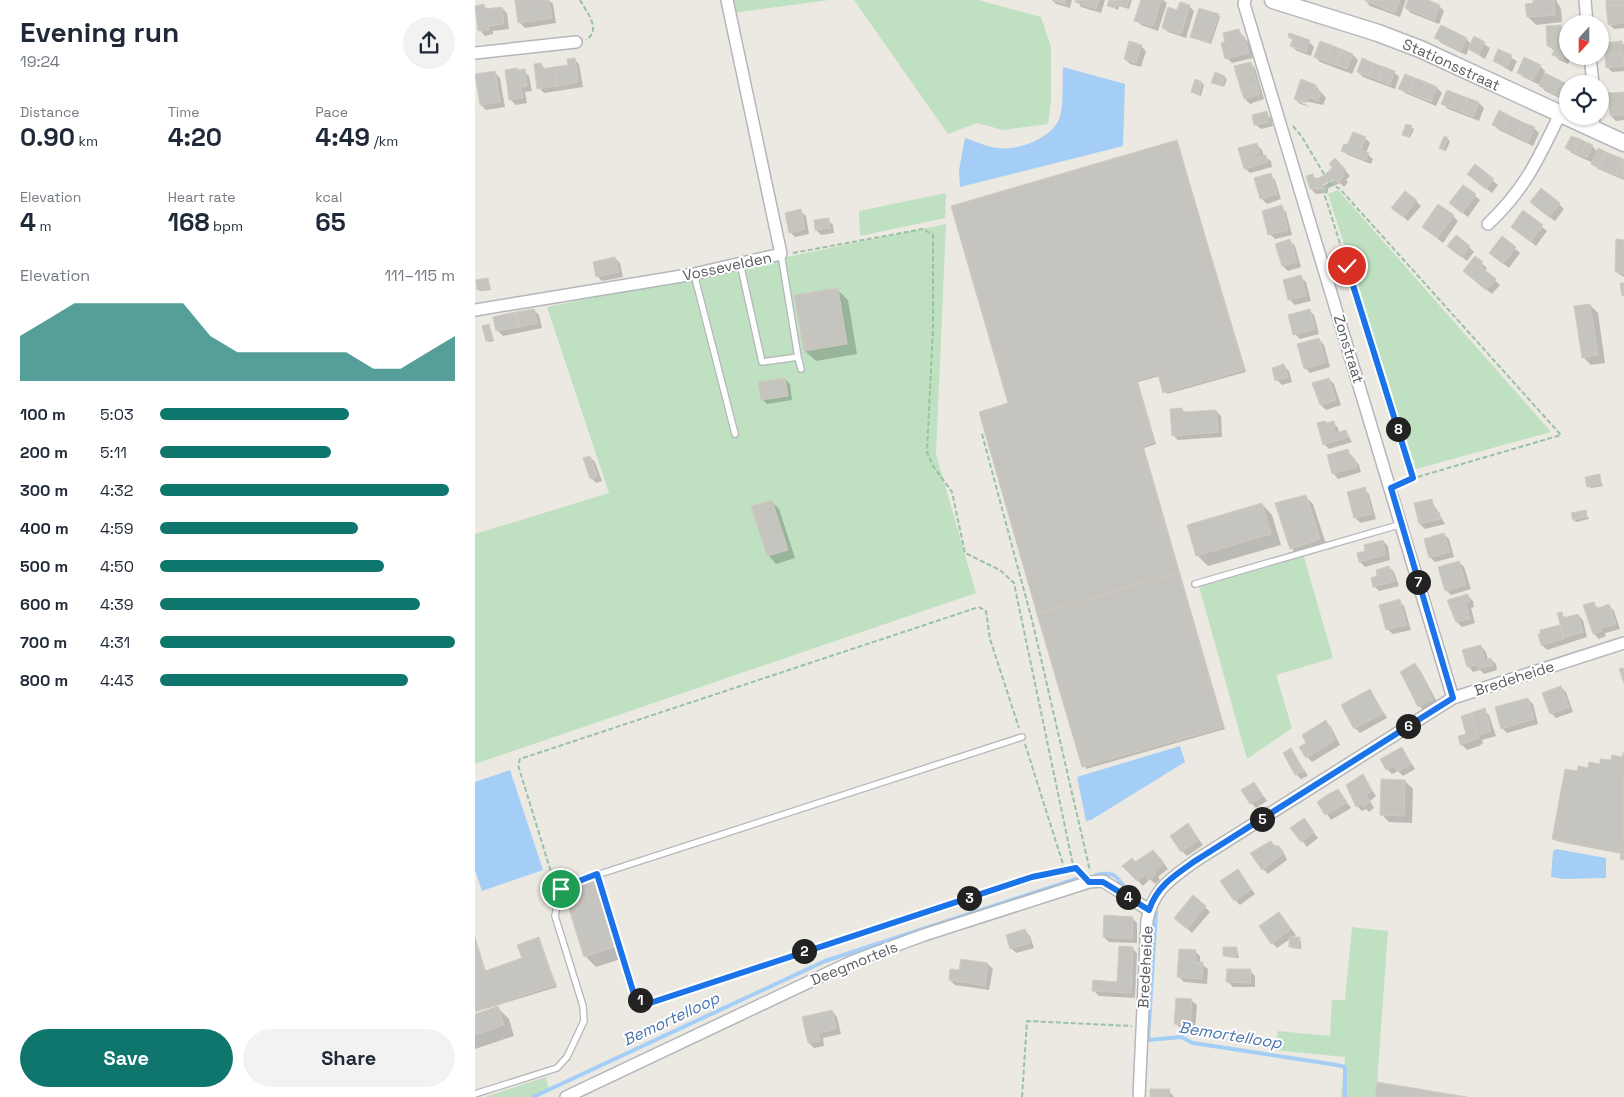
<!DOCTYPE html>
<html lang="en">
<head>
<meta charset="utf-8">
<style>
	body { margin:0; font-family:"Space Grotesk",sans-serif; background:#f2f2f3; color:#1f2937; height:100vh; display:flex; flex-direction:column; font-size:19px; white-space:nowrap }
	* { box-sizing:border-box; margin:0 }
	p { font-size:16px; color:#747a83 }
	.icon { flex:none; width:28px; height:28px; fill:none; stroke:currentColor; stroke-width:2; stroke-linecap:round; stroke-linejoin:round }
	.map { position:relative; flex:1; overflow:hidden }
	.sheet { display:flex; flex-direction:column; background:#fff; width:475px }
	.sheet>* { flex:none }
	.needle { width:32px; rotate:201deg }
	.fabs { position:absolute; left:1084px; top:15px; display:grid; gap:10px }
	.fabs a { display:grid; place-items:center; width:50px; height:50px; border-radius:50%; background:#fff; box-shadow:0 1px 4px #0004; font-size:25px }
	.pin { position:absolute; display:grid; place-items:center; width:42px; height:42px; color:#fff; margin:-21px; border:2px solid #fff; border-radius:50%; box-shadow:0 1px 5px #0007 }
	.km { position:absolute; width:25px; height:25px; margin:-12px; border-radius:50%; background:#222; color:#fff; font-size:14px; line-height:25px; text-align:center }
	.round { display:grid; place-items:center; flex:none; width:52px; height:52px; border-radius:26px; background:#f2f2f3 }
	.summary { display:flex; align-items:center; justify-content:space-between; height:85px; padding:0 20px }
	h1 { font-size:28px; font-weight:600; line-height:38px }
	.metrics { display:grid; grid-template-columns:repeat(3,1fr); gap:8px; height:85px; padding:5px 20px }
	.metrics div { display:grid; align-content:center }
	.metrics b { font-size:25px; font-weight:600 }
	.metrics small { font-size:14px; font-weight:400 }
	.metrics p { font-size:14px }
	.chart { height:140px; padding:10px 20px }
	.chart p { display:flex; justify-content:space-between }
	.chart svg { width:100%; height:90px; margin-top:5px; fill:#0f766e; opacity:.7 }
	.primary-button { display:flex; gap:10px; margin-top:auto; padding:10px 20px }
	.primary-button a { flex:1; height:58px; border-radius:30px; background:#0f766e; color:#fff; font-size:20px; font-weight:600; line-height:58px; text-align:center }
	.primary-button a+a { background:#f2f2f3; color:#1f2937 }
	ul { padding:0 20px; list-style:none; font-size:16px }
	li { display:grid; grid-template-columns:80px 60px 1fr; align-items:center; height:38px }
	li i { height:12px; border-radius:6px; background:#0f766e }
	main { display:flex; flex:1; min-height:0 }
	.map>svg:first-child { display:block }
	.green { fill:#bfe1c1 }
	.water { fill:#a5cef6 }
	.shadow { fill:#0003; fill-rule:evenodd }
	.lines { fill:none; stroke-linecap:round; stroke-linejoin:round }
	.stream { stroke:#a5cef6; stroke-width:4 }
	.building { fill:#c6c4be; stroke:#cfcbc0 }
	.lane-casing { stroke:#b3b6ba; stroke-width:8 }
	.street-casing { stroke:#b3b6ba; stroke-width:14 }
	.secondary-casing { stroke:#b4b7bc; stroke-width:19 }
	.path { stroke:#9ac1a7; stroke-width:2; stroke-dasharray:5 2.5; stroke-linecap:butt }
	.lane { stroke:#fff; stroke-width:5.5 }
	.street { stroke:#fff; stroke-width:11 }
	.secondary { stroke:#fff; stroke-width:16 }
	.route-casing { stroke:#fff; stroke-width:10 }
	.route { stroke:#1a73e8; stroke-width:6 }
	.labels { text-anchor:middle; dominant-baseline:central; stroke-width:4; stroke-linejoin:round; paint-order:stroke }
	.street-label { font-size:15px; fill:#595c60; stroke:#fff }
	.water-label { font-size:16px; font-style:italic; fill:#4874ae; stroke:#fff }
</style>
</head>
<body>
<main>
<section class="sheet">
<div class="summary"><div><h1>Evening run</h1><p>19:24</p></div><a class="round"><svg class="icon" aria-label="share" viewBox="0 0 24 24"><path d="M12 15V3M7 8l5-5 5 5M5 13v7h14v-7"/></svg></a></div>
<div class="metrics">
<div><p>Distance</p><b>0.90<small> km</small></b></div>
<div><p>Time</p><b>4:20</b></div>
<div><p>Pace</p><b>4:49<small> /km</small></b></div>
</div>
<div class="metrics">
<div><p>Elevation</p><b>4<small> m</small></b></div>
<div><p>Heart rate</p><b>168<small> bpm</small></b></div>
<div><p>kcal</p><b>65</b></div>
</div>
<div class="chart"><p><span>Elevation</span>111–115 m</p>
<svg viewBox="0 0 160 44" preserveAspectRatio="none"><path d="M0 44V22L10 14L20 6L30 6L40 6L50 6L60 6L70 22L80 30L90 30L100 30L110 30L120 30L130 38L140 38L150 30L160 22V44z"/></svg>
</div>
<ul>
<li><b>100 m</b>5:03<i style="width:64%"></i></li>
<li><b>200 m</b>5:11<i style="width:58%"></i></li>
<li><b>300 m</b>4:32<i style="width:98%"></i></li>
<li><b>400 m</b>4:59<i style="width:67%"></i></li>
<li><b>500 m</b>4:50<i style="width:76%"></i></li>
<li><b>600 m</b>4:39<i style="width:88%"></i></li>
<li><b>700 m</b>4:31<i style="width:100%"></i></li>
<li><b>800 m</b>4:43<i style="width:84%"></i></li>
</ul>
<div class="primary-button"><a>Save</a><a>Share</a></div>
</section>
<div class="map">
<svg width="1149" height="1097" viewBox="0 0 1149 1097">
	<rect width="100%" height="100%" fill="#ebe9e1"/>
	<path class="green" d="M255 0H354L257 13Z
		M379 0H503L566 17 576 47V101L573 124 528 130 502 123 473 134Z
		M863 190 1076 432 941 469 853 194Z
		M471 193 470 218 385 236 384 211Z
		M471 224 461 454 501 593 0 764V534L134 493 72 307Z
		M829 557 858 658 801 675 817 728 772 759 724 586Z
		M877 927 913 931 901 1097H866L870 1057 799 1050 803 1031 855 1036 857 1000H870Z
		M71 1077 74 1090 57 1097H10Z"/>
	<path class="water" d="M588 67 650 84 648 146 485 187 484 170 490 138C500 141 512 147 523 148 543 151 578 138 585 117 589 102 587 82 588 67Z
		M705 746 710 762 616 820 611 821 602 777Z
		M35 770 68 870 7 891 0 870V782Z
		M1081 849 1131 858V878L1089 879 1076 877 1078 851Z"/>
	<path class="shadow" d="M41 0H74L78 4 81 23 50 28 45 23Z
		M577 0H597L595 8 581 4Z
		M602 0H630L626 13 606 7Z
		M635 0H657L654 9 644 6 643 10 633 5Z
		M667 0H688L692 3 683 31 666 25 661 20Z
		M890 0H931L925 17 895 6Z
		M935 0H950L964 6 969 11 964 24 936 13 931 8Z
		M1059 0H1081L1086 9 1087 22 1061 25 1053 17Z
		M1132 0H1149V28L1139 29 1134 24Z
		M9 6 13 10 27 8 32 13 34 29 18 31V34L10 36 5 30Z
		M714 6 719 11 711 38 693 32 688 27 703 11Z
		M743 15 745 17 736 44 716 36Z
		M1086 27 1091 32V54L1096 58 1093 64 1084 60 1079 55 1080 51 1073 46Z
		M763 30 774 43 778 58 757 63 752 58V42Z
		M814 36 834 42 839 47 836 56 822 51 816 46 818 41Z
		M961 38 991 39 996 44 999 38 1015 48 1010 59 994 49 991 55 966 43Z
		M1147 43 1149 45V71L1137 72 1132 67Z
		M666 46 671 51 666 67 655 64 650 59Z
		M1024 51 1042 61 1037 72 1019 61Z
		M878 55 883 60 877 74 845 62 840 57Z
		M99 59 104 64 108 87 69 93 64 88 66 64 71 70 95 66Z
		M775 63 780 68 789 99 775 104 770 99Z
		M1065 66 1070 71 1069 74 1092 87 1089 100 1070 91 1065 85 1048 77 1043 72Z
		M49 71 54 76 57 91 50 92 52 103 41 105 36 100Z
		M883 72H919L924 77 920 89 888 77Z
		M20 73 25 78 30 107 11 110 6 105Z
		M930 75 962 88 967 93 961 106 930 93 925 88Z
		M749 77 752 79 749 87 738 82Z
		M727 83 729 85 726 96 720 94 718 92Z
		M841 86 851 98 848 105 825 100V102L836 107 825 104 820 99Z
		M973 91 1004 103 1009 108 1004 121 973 109 968 104Z
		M1149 93V120L1141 121 1136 116Z
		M791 113 796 118 798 126 786 129 780 124Z
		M1019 125 1059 128 1064 133 1058 146 1024 130Z
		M936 127 939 129 935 138 929 134Z
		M890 138 895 143 891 153 898 159 896 164 873 155 867 150Z
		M972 139 975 141 971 151 968 150Z
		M702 141 771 372 692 394 685 376 663 382 681 444 669 448 750 729 611 769 506 413 535 404Z
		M782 145 787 150 789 156 796 161 797 167 775 173 770 168Z
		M1117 146 1123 152 1149 161V180L1123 169 1118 163 1097 153 1092 148Z
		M860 159 875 176 871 180 873 182 869 187 865 183 852 189 853 193 841 194 836 189 837 175 841 179H845L858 167ZM865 175 866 177 845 187 850 182Z
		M1000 166 1023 185 1017 193 998 179Z
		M795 174 800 180 806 199 792 204 786 198Z
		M988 186 1005 200 993 217 981 208Z
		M941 201 946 206 933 221 918 208Z
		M1084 204 1089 209 1080 221 1061 207Z
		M806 207 811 212 817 235 800 239 795 234Z
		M325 211 331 216 334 234 320 237 315 232Z
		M1048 212 1072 231 1061 246 1042 231Z
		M978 216 983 221 968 243 948 227Z
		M353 220 358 225 359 233 346 235 341 230 340 222Z
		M1027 238 1045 253 1034 268 1021 258Z
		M815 241 820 246 826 267 813 271 808 266 802 244Z
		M1149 241V277L1141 272Z
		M994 247 999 252 992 261 979 251Z
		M140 258 145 263 148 277 127 281 122 276Z
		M1000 258 1012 268 1010 271 1025 285 1017 294 994 276Z
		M826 277 831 282 836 301 820 305 815 300 809 281Z
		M13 279 16 290 5 291 3 289Z
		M362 289 373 300 382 354 341 361 330 351Z
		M1115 305 1123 313 1130 363 1116 365 1108 357Z
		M59 310 64 315 67 328 28 336 23 331 20 318Z
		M834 310 839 315 844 334 825 339 820 334Z
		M13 325 19 341 14 342 12 340Z
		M844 339 849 345 855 367 835 373 830 368Z
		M809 366 814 371 817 382 807 385 802 380Z
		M310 379 315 384 317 400 292 404 287 399Z
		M854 379 859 384 866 405 851 410 846 405Z
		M707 409 711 414 741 411 746 416 747 437 703 440 698 435Z
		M858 422 863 428 864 433 871 431 877 442 854 449 849 444Z
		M873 451 884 465 886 472 863 479 858 473Z
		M115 457 120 462 127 481 121 483 116 478Z
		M1124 476 1128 486 1116 488 1113 486Z
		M889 489 894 494 901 519 886 523 880 518 874 492Z
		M830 496 838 504 852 547 824 556 816 548Z
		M956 500 970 524 950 529 945 524Z
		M296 501 304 509 320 558 301 564 294 556 278 507Z
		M787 504 797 515 806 545 733 566 722 555Z
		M1110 512 1114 519 1101 522 1099 520Z
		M969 534 974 539 979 557 960 562 955 557Z
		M908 541 913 546 915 560 890 567 885 562 883 554 892 552Z
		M984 562 989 567 996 589 976 595 971 590Z
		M914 567 919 572 924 586 904 591 899 586 904 577Z
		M993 596 998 601 999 607 996 608 1000 623 987 627 982 622Z
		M924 601 929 606 936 630 918 634 912 629Z
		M1118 603 1124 609 1134 605 1139 611 1145 629 1130 633 1131 636 1124 639 1119 634Z
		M1086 614 1091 618 1103 615 1108 620 1112 637 1072 650 1067 645V631L1087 626Z
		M1006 646 1011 652 1013 660 1016 659 1021 664 1022 670 1009 674 1005 670 998 672 993 666Z
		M940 665 945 670 963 704 949 711 944 706Z
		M1086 687 1091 692 1098 712 1081 718 1076 713Z
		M895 690 912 718 885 733 880 728Z
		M1053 699 1058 704 1063 724 1032 733 1027 728Z
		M1009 710 1014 715 1021 736 1007 740 1008 743 1004 746 992 750 987 745 984 737 993 734Z
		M851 722 856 727 865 745 837 762 832 757 833 743Z
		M816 749 833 776 826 779 821 774Z
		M927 749 940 769 928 776 923 771 917 774 912 769Z
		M1149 753V861L1146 858 1147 854 1081 841 1078 839 1103 772 1148 758Z
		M887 776 901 796 895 801 899 808 894 812 891 809 887 811 882 806Z
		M930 781 938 789 937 823 914 822 906 814Z
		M779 783 792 801 781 808 776 803Z
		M863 790 876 808 856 820 844 802Z
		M713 825 728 845 712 856 707 851Z
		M833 825 843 838 832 847 817 828Z
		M796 842 808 851 812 860 793 874 788 869Z
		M683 856 693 869 683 877 685 880 680 884 675 879 668 886 649 866Z
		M767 876 780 894 765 905 760 900Z
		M121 881 132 892 152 957 121 967 110 956Z
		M730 907 735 912 717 933 705 922Z
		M804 913 821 935 816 938 826 941V949L817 948 815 939 802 948 797 943Z
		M657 918 662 923V943L634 942 629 937Z
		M550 930 555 936 559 948 541 953 536 948Z
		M0 936 11 972 49 959 64 939 82 987 0 1012Z
		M657 948 662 953 660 998 624 996 619 991 643 983Z
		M762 949 764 958 752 957 750 955Z
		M720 951 725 956V963L733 969 732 984 709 982 704 977Z
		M513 964 518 969 514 990 480 985 475 980 485 972Z
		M775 971 780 976V987H758L753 982Z
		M716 1000 722 1005 720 1030 706 1029 701 1024Z
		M23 1008 34 1019 39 1036 0 1049V1015Z
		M357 1011 362 1017 366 1034 348 1038 349 1046 339 1048 334 1043 329 1018Z
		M694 1091 699 1097H676Z"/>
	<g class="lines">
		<path class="stream" d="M621 875C645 870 640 880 655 892
			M681 912 673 1040 706 1037 718 1043 862 1065 870 1067V1097
			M58 1097 350 961 601 879"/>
	</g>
	<path class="building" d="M40 0H74L77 18 43 23Z
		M577 0H591L590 4Z
		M601 0H624L621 9 600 2Z
		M634 0H654L652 7 642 4 640 8 632 6Z
		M666 0H686L678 26 659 21Z
		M889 0H925L920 13Z
		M933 0H953L965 5 959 20 930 8Z
		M1058 0H1079L1080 15 1052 17 1050 4 1058 3Z
		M1131 0H1149V5L1131 6Z
		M705 2 715 5 706 34 687 28 693 7 702 10Z
		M9 4 10 9 27 7 29 24 13 26 14 30 3 31 0 6Z
		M1149 5V23L1133 25 1131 6Z
		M724 8 744 14 734 43 715 37Z
		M966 25 992 38 986 51 959 38Z
		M1086 25 1087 48 1091 52 1088 59 1077 55 1080 48 1072 46 1071 26Z
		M764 29 766 37 769 36 774 53 750 59 746 43 750 42 748 33Z
		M814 33 835 40 831 52 815 46 818 39 813 37Z
		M999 36 1010 42 1004 55 993 49Z
		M654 41 667 45 661 63 649 59Z
		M845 41 856 45 850 61 839 57Z
		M1147 41 1148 54 1130 55 1129 43Z
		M856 45 866 49 861 65 850 61Z
		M866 49 878 54 872 69 861 65Z
		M1023 49 1037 55 1032 68 1018 61Z
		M1148 54 1149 66 1131 68 1130 55Z
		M1049 57 1066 65 1058 80 1042 73Z
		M100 58 103 82 82 86 79 67 93 65 92 59Z
		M887 58 898 63 893 76 882 72Z
		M776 62 779 72 762 77 759 66Z
		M66 63 67 69 79 67 82 86 62 89 59 64Z
		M898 63 909 67 903 80 893 76Z
		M909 67 920 71 915 85 903 80Z
		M42 68 43 70 50 69 52 86 46 87 48 98 34 100 30 70Z
		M20 71 25 102 5 105 0 74Z
		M740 72 750 76 747 86 736 83Z
		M779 72 783 86 766 90 762 77Z
		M1070 73 1090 83 1084 96 1064 86Z
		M930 74 940 78 934 93 923 89Z
		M940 78 951 82 944 97 934 93Z
		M720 79 727 82 724 94 716 92Z
		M826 79 841 85 840 89 846 92 843 101 833 97 831 103 819 99Z
		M951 82 962 87 956 102 944 97Z
		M783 86 785 94 769 99 766 90Z
		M972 90 982 94 976 108 966 104Z
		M1149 92V115L1135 116 1133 93Z
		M982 94 993 98 987 112 976 108Z
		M993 98 1004 102 998 117 987 112Z
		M1024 110 1035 116 1028 130 1017 125Z
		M792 111 794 122 779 125 777 115Z
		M1035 116 1047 122 1041 136 1028 130Z
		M1047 122 1060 127 1053 142 1041 136Z
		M931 124 937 126 933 137 927 135Z
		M878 132 891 137 886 150 894 153 891 160 866 151 869 144 872 145Z
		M969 136 973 138 968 150 964 148Z
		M1096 136 1105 139 1099 152 1090 148Z
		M1105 139 1111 142 1106 155 1099 152Z
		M702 140 769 370 688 393 683 374 662 380 679 442 668 446 704 572 562 614 504 412 533 403 476 206Z
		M1111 142 1118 145 1112 158 1106 155Z
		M782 143 785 153 778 155V158L791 155 793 162 769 169 763 148Z
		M1123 148 1131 152 1124 168 1116 164Z
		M1131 152 1148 159 1141 175 1124 168Z
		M860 158 871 170 867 174 869 177 863 183 860 179 848 184 849 189H835L831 176 838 174 839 178H844L855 171 857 167 854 164Z
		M1148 159 1149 160V178L1141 175Z
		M1000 164 1019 179 1011 189 992 174Z
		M796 173 802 194 785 199 779 178Z
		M988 185 1001 194 987 213 974 203Z
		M1066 188 1085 203 1074 217 1055 202Z
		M930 191 942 200 928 217 916 208Z
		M963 204 979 215 962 238 947 227Z
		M807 205 813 230 793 235 787 211Z
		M326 209 330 229 314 233 310 213Z
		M1048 210 1068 225 1056 242 1036 227Z
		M354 218 355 228 340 230 339 220Z
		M981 235 995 246 986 257 972 246Z
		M1027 236 1041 247 1028 264 1014 253Z
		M815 239 822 262 807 266 800 244Z
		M1141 239 1149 240V273L1140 272Z
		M1000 256 1008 262 1005 266 1021 279 1011 290 988 271Z
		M140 257 144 272 121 277 118 262Z
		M826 275 831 296 813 300 808 280Z
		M13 278 15 288 2 290 1 280Z
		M1145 283H1149V295L1147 296Z
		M363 288 372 344 329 351 319 295Z
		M1115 304 1123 355 1107 358 1099 306Z
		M59 309 62 323 44 327 41 312Z
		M835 309 840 329 818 335 813 315Z
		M41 312 44 327 21 331 18 317Z
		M14 324 18 339 11 341 7 326Z
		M844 338 851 362 829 369 822 344Z
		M809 364 813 377 800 381 797 368Z
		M310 378 313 396 286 400 283 382Z
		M854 378 861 400 845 405 837 383Z
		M707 408V412L741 410 743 432 697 436 695 409Z
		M850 421 851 423 859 421 860 433 871 430 873 437 848 445 842 423Z
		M873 449 876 459 879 458 882 467 857 474 852 455Z
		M115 456 122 476 115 479 108 458Z
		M1125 474 1126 484 1112 487 1110 477Z
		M890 487 897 514 879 518 872 492Z
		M831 495 845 539 815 549 800 503Z
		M957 499 960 513 964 512 966 519 944 524 939 503Z
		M297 500 313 550 292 556 276 506Z
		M787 503 796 534 721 556 712 525Z
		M1111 510 1112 517 1098 520 1096 513Z
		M969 533 975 552 954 558 949 539Z
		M908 540 910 555 884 562 882 553 890 551 889 545Z
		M984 561 991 585 970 591 963 567Z
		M914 566 920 581 898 587 896 578 902 576 901 570Z
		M704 572 749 727 607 767 562 614Z
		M993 594 995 602 991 603 995 619 981 622 972 600Z
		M925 599 931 625 911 630 904 605Z
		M1119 602 1121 609 1134 604 1141 624 1126 628 1127 631 1118 634 1108 605Z
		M1087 612 1088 618 1103 614 1108 632 1089 637 1082 613Z
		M1085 625 1089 639 1066 645 1063 634 1066 633 1065 630Z
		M1006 645 1010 660 1016 658 1018 665 1003 669 1001 665 992 667 987 650Z
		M940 663 945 673 930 681 925 672Z
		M1149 668V683L1144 669Z
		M945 673 958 699 943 707 930 681Z
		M1086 686 1094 707 1075 714 1067 693Z
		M895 689 908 713 879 729 866 705Z
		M1053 698 1059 719 1026 729 1020 707Z
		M1010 708 1016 731 1003 735 996 713Z
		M996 713 1004 738 985 745 983 736 991 734 986 716Z
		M851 720 860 740 831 758 824 747 831 743 827 735Z
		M927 747 936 764 922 771 919 766 911 770 905 759Z
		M816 748 829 771 820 775 808 753Z
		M1148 752 1149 860 1145 859 1146 853 1077 839 1090 769 1102 771 1103 766 1113 768 1114 762 1125 764V759L1136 760 1137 755 1147 757Z
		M888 774 897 790 891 796 895 802 888 807 885 804 881 807 871 785Z
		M906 779 930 780 929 816 905 815Z
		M779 782 788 796 775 804 766 790Z
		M863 789 872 802 861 809 852 795Z
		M852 795 861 809 850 815 842 802Z
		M829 818 839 832 826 842 815 828Z
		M713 823 724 840 706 852 695 836Z
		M796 841 800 847 803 845 809 853 787 870 775 853Z
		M678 850 689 863 679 872 681 874 674 880 670 875 662 881 647 866 657 858 660 862Z
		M763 869 776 889 759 901 745 881Z
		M121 880 142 946 109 957 88 890Z
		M718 895 731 906 712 929 699 918Z
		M804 912 816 929 796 944 784 926Z
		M629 915 658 917 657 939 628 937Z
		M550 929 555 943 535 949 531 935Z
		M64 937 80 985 0 1011V939L10 971 47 958 42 945Z
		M814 937H825L824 947H814Z
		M644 946 658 947 656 993 617 991 618 980 642 982Z
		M748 947H762V956H748Z
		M704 949 721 950 720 962H728L727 979 702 977Z
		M486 959 513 963 510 986 474 980 475 969 484 970Z
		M752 969H776L775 983 751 982Z
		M701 998 717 999 715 1025 699 1024Z
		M23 1006 29 1025 0 1035V1014Z
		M357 1010 361 1029 343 1033 345 1041 333 1043 327 1017Z
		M902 1082 992 1097H900Z
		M675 1089H695L694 1097H675Z"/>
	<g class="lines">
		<defs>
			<path id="lane" d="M265 263 287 362 323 357 306 254
				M219 274 260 434
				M323 357 326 369
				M720 584 927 524
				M0 1094 82 1068 92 1057 109 1021 108 1006 80 916 84 895 91 885 547 737"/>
			<path id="street" d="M770 0 769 4 978 698
				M1110 0 1112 24
				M0 53 101 42
				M1115 56 1118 84
				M1118 129 1119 116
				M1013 224C1051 188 1063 159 1085 114
				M0 310 219 274 306 254 252 0
				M91 1097 376 962 449 935 614 882 628 881 674 910
				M664 1097 672 920C679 888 696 879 720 861L978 698 1149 643"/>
			<g id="secondary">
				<path id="s1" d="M798 0 903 33 945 49 1149 143"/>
			</g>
		</defs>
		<use href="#lane" class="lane-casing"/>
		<use href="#street" class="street-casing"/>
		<use href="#secondary" class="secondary-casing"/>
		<path class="path" d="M105 0C112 13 127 29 111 40
			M818 126 827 137 849 174
			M854 183 865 189 1086 435 939 478 850 196Z
			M318 253 448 229 458 235V328L452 452 458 466 477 492 490 553 525 570 539 583 598 865 606 873
			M507 434 558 624 615 871
			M925 484 939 478
			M550 744 588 864 586 871
			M125 883 158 991 163 1000 172 1004 557 877 601 868
			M80 885 43 765 45 759 504 607 511 611 515 639 544 728
			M547 1097 552 1021 657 1026"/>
		<use href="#lane" class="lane"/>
		<use href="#street" class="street"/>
		<use href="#secondary" class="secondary"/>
	</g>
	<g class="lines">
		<defs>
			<path id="route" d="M86 889 91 886 122 874 158 991 163 1000 172 1004 557 877 601 868 614 882H628L674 910C682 886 700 875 720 861L978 698 916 488 938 478 872 266"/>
		</defs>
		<use href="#route" class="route-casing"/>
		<use href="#route" class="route"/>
	</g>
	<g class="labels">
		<g class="street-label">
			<text stroke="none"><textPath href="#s1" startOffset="190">Stationsstraat</textPath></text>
			<text transform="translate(252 266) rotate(-12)">Vossevelden</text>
			<text transform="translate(874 349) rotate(73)">Zonstraat</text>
			<text transform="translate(1039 678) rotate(-18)">Bredeheide</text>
			<text transform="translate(379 963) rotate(-22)">Deegmortels</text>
			<text transform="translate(670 967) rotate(-87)">Bredeheide</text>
		</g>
		<g class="water-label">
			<text transform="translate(196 1019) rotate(-25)">Bemortelloop</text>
			<text transform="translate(755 1035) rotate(9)">Bemortelloop</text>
		</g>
	</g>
</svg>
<div class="fabs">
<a><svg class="needle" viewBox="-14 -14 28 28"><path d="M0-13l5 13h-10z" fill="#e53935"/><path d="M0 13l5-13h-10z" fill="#747a83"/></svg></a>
<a><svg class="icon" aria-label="locate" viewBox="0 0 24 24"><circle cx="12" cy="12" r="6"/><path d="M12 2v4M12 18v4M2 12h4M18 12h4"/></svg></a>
</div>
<div class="pin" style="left:86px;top:889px;background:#1e9e55"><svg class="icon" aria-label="arrive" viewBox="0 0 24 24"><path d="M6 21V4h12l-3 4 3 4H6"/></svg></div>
<div class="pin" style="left:872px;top:266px;background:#d93025"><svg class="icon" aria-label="check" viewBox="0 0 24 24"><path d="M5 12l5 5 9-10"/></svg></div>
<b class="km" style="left:165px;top:1000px">1</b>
<b class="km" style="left:329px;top:951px">2</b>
<b class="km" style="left:494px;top:898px">3</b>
<b class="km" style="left:653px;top:897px">4</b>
<b class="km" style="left:787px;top:819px">5</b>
<b class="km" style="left:933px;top:726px">6</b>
<b class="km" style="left:943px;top:582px">7</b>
<b class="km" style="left:923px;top:429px">8</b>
</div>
</main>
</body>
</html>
